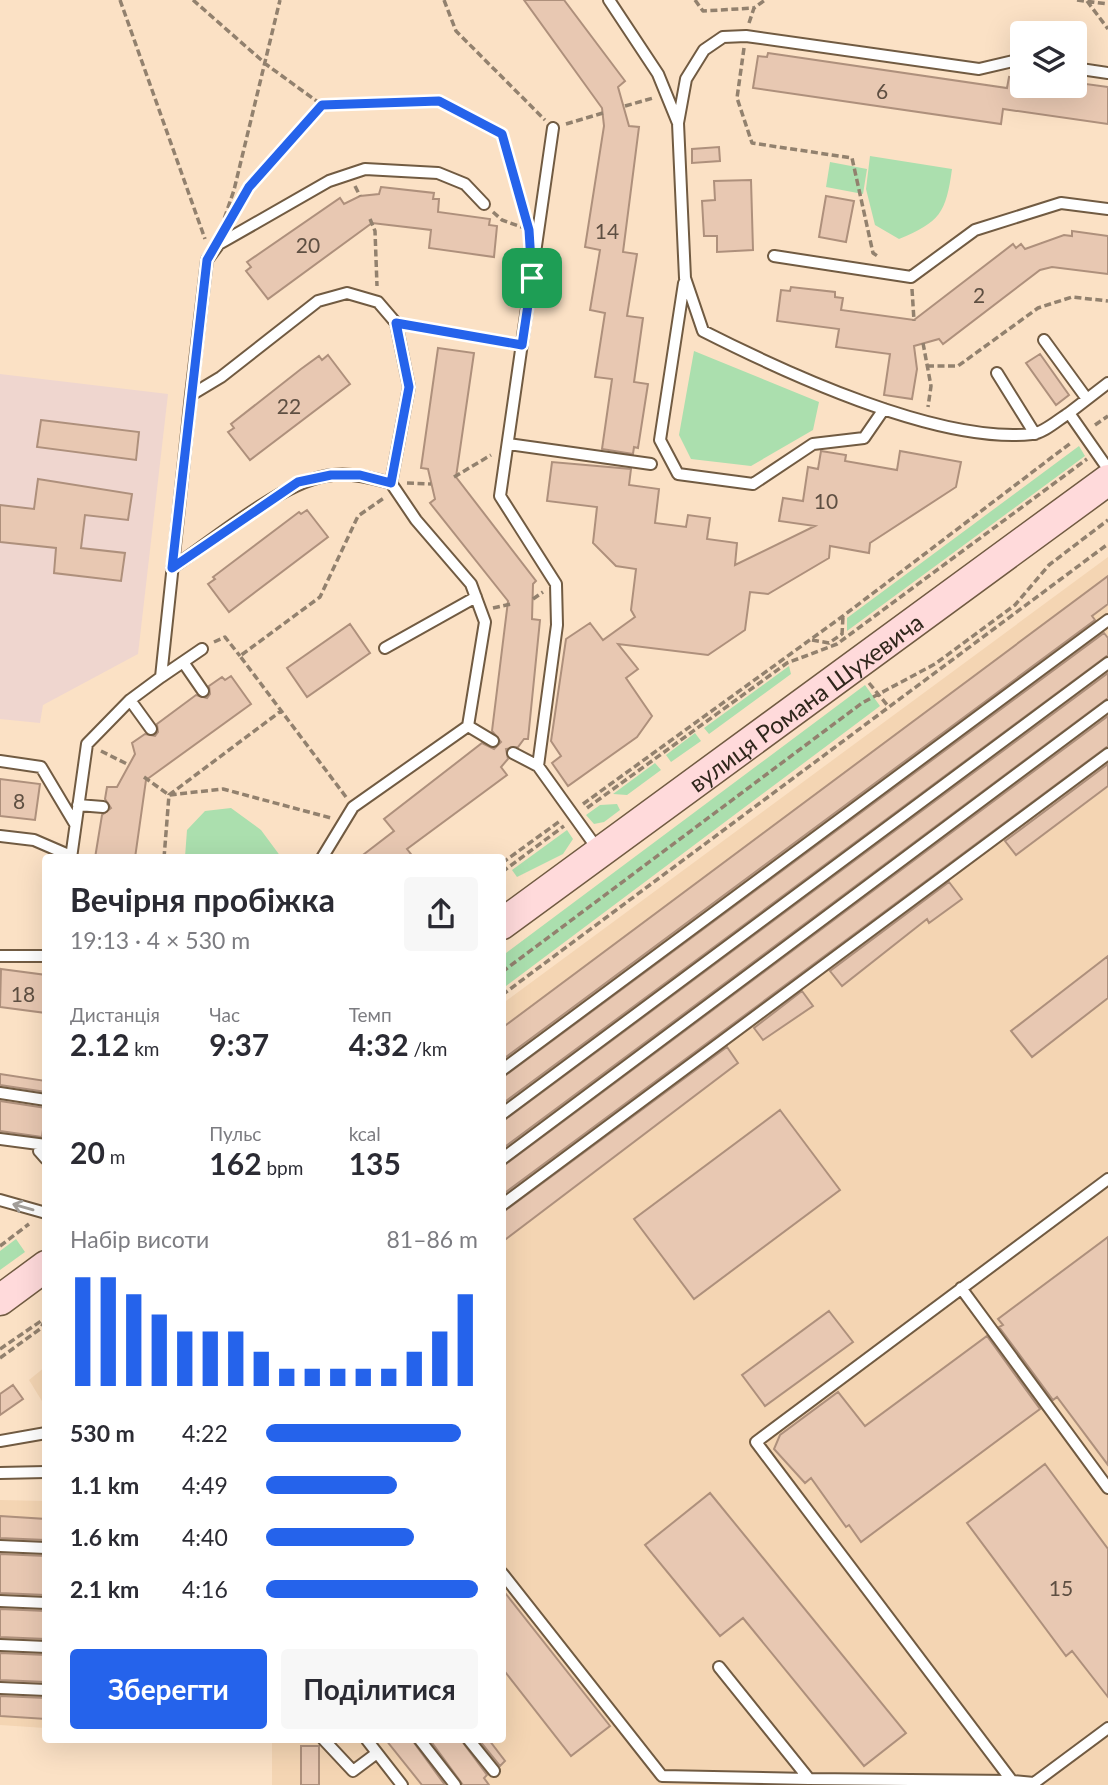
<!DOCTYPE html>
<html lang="uk">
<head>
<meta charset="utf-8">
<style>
	body { margin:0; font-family:Lato,sans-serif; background:#f7f7f7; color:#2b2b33; height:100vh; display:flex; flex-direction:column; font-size:26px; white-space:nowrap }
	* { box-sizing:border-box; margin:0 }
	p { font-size:23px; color:#7c7c81 }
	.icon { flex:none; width:38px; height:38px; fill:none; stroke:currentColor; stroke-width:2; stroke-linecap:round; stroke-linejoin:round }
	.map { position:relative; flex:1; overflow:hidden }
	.details { position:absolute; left:42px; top:854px; width:464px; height:889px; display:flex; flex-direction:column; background:#fff; border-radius:7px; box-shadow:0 7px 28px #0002 }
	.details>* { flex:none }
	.controls { position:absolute; left:1010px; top:21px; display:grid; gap:14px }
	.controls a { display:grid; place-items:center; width:77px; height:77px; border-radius:7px; background:#fff; box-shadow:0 7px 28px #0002; font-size:35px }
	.pin { position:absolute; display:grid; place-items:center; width:60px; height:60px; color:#fff; margin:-30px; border-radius:14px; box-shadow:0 4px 10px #0006 }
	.round { display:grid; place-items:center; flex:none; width:74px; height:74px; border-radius:7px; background:#f7f7f7 }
	.overview { display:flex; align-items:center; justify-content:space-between; height:119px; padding:0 28px }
	h1 { font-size:32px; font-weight:700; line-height:52px }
	.figures { display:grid; grid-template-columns:repeat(3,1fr); gap:10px; height:119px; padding:7px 28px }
	.figures div { display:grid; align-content:center }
	.figures b { font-size:30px; font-weight:700 }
	.figures small { font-size:19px; font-weight:400 }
	.figures p { font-size:19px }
	.chart { height:196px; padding:14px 28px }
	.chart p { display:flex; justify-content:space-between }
	.chart svg { width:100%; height:126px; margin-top:7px; stroke:#2563eb; stroke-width:6 }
	.action { display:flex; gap:14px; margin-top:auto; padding:14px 28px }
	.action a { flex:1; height:80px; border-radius:7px; background:#2563eb; color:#fff; font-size:28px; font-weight:700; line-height:80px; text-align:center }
	.action a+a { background:#f7f7f7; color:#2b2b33 }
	ul { padding:0 28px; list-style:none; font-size:23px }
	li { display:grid; grid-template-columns:112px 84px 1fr; align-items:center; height:52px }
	li i { height:18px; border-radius:9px; background:#2563eb }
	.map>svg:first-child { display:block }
	.built { fill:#f4d5b3 }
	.education { fill:#efd6cf }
	.green { fill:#abdfae }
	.building { fill:#e8c8b2; stroke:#ae907c; stroke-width:2 }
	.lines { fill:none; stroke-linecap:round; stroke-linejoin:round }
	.lane-casing { stroke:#715b42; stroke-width:14 }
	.secondary-casing { stroke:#715b42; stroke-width:33 }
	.path { stroke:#92816e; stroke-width:3.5; stroke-dasharray:7 3.5; stroke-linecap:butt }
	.lane { stroke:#fff; stroke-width:10 }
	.secondary { stroke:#ffdadb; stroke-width:30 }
	.oneway { stroke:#a29e99 }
	.route-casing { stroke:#fff; stroke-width:14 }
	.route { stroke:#2563eb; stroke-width:9 }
	.labels { text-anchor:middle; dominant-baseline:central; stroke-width:7; stroke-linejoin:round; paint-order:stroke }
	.number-label { font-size:21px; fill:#5e4f42 }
	.street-label { font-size:24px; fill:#30271c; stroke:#fbe1c5 }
</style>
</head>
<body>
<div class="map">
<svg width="1108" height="1785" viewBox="0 0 1108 1785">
	<rect width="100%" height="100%" fill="#fbe1c5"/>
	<path class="built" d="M1108 557V1785H272V1742L233 1740H502V1004Z
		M45 1367V1406L29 1380Z
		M0 1500 45 1501V1728L0 1725Z"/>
	<path class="education" d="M0 374 168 394 138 654 43 705 40 723 0 719Z"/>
	<path class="green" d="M870 156 952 169C946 213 940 222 899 239L875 225 866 189Z
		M830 162 867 169 863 194 826 187Z
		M694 351 819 402 813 430 751 466 691 459 679 435Z
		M1079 446 1085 456 847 631V618Z
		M789 666 791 674 709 734 704 728Z
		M865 685 880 706 502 989V956Z
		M695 733 701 741 671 762 666 755Z
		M655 763 661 770 627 795 613 794Z
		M617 804 620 810 604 822 594 824 586 815 600 805Z
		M231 808 261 830 281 857H185L187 830 205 811Z
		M567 830 573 839 563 854 517 877 512 870Z
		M16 1239 25 1252 0 1270V1251Z"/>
	<path class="building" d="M524 0H564L625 81 618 87 629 126 639 127 623 252 637 254 627 316 643 318 634 382 648 384 638 448 634 447 633 454 602 449 612 379 595 377 605 313 590 310 600 250 585 247 604 126 602 108Z
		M768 53 1007 88 1009 77 1022 79V86H1078L1079 83 1108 87V124L1003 109 1001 124 753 88 758 56 767 57Z
		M719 147 720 161 692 163V149Z
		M751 180 753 250 717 252V236H704L702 201 715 200 714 181Z
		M381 187 434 193 433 199H439L438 212 490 219 489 225 497 226 494 257 429 248 431 230 372 223 268 299 246 271 251 267 247 262 340 198 344 204 360 196 379 194Z
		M826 196 854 201 846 242 819 237Z
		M1072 231 1108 236V274L1052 267 1040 270 943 344 939 339 914 346 917 369 912 399 884 395 890 354 836 347 839 329 777 321 781 290 790 291 791 287 835 292V297L843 298 841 310 914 320 1013 244 1016 248 1021 244 1025 249 1064 235 1072 236Z
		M438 348 474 353 456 477 536 581 533 584 532 619 540 620 528 739H524L518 747 506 749 508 759 501 767 507 775 407 849 414 858H359L394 831 384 819 482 743 494 749 501 742 492 731 508 601 430 503 435 499 428 469 421 468Z
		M1040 354 1069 395 1056 405 1026 363Z
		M328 355 350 384 250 460 228 432 234 428 231 424 301 369 319 356 322 360Z
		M41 420 139 432 136 460 37 447Z
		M821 451 846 455 845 461 897 470 900 451 961 462 956 487 870 543 869 553 830 546 829 558 768 594 750 592 745 630 708 655 618 644 638 669 626 678 652 716 637 737 568 786 552 763 561 756 551 741 566 639 590 623 603 640 635 617 631 610 636 569 616 566 593 543 597 507 547 501 552 462 631 469 629 485 659 489 655 523 686 527 688 515 710 518 707 539 737 543 735 565 815 526 779 521 783 498 803 501 808 467 818 469Z
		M38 479 132 494 128 520 85 515 81 548 125 553 121 581 54 573 56 548 0 542V505L34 509Z
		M307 510 328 537 229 612 208 584 215 579 213 577 299 512 301 514Z
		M1108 576V604L1092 616 1095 620 502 1060V1028Z
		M350 624 370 653 307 697 287 668Z
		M1104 633 1108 638V655L502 1104V1078Z
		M1108 673V698L502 1149V1122Z
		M231 676 251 704 146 780 135 858H95L102 815 111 808 105 799 107 787H117L135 754 132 743 145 734 155 736 158 732 157 724 196 695 207 698 210 694 209 686 222 677 225 680Z
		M1108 716V746L502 1195V1167Z
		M1108 764V786L1016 855 1005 841Z
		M0 779 40 784 35 820 0 816Z
		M949 882 962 899 929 923 927 919 842 986 830 971Z
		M1108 956V998L1032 1057 1011 1031Z
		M1 969 46 975V1013L0 1007Z
		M802 991 813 1006 763 1040 754 1028Z
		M727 1047 738 1063 502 1242V1213Z
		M0 1074 46 1081V1092L0 1085Z
		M0 1101 46 1108 42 1137 0 1131Z
		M780 1110 840 1190 694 1299 634 1219Z
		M1108 1237V1465L1057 1397 1053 1400 999 1327 1003 1325 998 1319Z
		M829 1311 853 1342 765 1406 742 1375Z
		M987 1336 1040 1409 861 1542 849 1525 846 1527 811 1478 805 1483 774 1449 780 1435 838 1392 865 1426Z
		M13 1385 23 1399 0 1415V1394Z
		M1045 1464 1108 1549V1697L1072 1651 1066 1656 967 1523Z
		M710 1493 906 1733 864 1766 743 1618 720 1636 645 1545Z
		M0 1516 46 1519V1540L0 1538Z
		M0 1554 46 1556V1595L0 1593Z
		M502 1589 610 1726 571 1756 502 1668Z
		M0 1609 46 1611V1639L0 1637Z
		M0 1653 46 1655V1682L0 1680Z
		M0 1696 46 1698V1719L0 1716Z
		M386 1740H412L445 1785H422Z
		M430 1740H461L487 1775 484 1778 489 1785H463Z
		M479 1740H489L505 1761 500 1766Z
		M301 1746H319V1785H301Z"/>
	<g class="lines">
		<defs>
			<path id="lane" d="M609 0 658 74 678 123
				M1022 59 979 69 746 36 723 37 704 50 686 79 678 123 685 278 703 331C786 373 939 444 1032 434 1044 433 1059 419 1069 413
				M1074 68 1108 73
				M774 256 911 277 975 230 1061 203 1108 209
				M684 283 660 440 678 474 753 484 813 444 864 438 884 409
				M1044 340 1087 399
				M997 373 1035 434
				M1108 383 1069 413 1108 469
				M191 395 207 260 219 244 329 181 365 169 438 173 465 184 484 204
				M508 444 651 464
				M172 568C213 541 286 478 333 475 354 473 372 478 391 483
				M385 648 476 597
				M183 662 203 691
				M161 677 202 649
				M130 700 151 729
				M468 726 493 741
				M513 753 538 766 599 851
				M0 761 41 767 75 824
				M538 766 557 625 556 584 500 496 553 128
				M78 805 103 807
				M0 836 34 840 71 856
				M71 858 87 744 130 700 161 677 191 395 221 377 318 301 347 293 378 302 396 323 409 387 391 483 416 520 471 584 485 622 468 726 353 807 322 858
				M0 956H46
				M502 1070 1108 620
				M0 1093 46 1100
				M502 1114 1108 663
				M0 1139 46 1145
				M46 1146 39 1151 46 1159
				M502 1159 1108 706
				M0 1200 46 1213
				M502 1205 1108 754
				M961 1288 1108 1488
				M0 1441 46 1433
				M0 1473 46 1472
				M0 1546 46 1548
				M502 1573 662 1776 809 1779
				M0 1601 46 1603
				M0 1645 46 1647
				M719 1667 809 1779 1012 1781 756 1442 1108 1179
				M0 1688 46 1690
				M324 1740 353 1771 377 1753
				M367 1740 402 1785
				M420 1740 455 1785
				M469 1740 494 1771
				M1010 1785 1012 1781 1034 1783 1108 1728"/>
			<g id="secondary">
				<path id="s1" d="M502 924 1108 480"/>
				<path d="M0 1300 46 1266"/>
			</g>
		</defs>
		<use href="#lane" class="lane-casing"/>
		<use href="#secondary" class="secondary-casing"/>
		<path class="path" d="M120 0 205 239
			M193 0 267 65 322 105 249 187 230 221
			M444 0 456 31 545 120
			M695 0 703 11 754 8
			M1077 0 1108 4
			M1087 1 1108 29
			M749 23 754 8 765 0
			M744 48 737 98 752 143 852 158 873 253 879 257
			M322 105 439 101 502 134 525 218
			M625 106 653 98
			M566 124 603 113
			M355 186 360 196
			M493 212 502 220 527 229
			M370 219 375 231 377 286
			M221 228 234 190 280 0
			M912 289 914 321
			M409 325 508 342
			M923 343 931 386 928 407
			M927 366H958L1038 308 1072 297 1108 301
			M1095 425 1108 416
			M454 477 491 455
			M407 483 431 484
			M533 599 543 592
			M493 608 511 604
			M842 635 843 616
			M812 640 829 643 842 634
			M214 642 225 637 240 656
			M869 683 888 706
			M101 751 127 764
			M144 777 169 795 223 789 331 818
			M346 797 240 656 320 597 358 516 384 498
			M583 804 843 616 1072 442
			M587 808 787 663 837 644 1087 459
			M164 858 169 795 281 711
			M502 863 560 821
			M502 872 564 826
			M502 972 862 703 935 664 1015 605 1049 565 1108 520
			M502 995 1108 544
			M0 1246 29 1224
			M0 1349 44 1319
			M0 1358 40 1329 46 1319"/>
		<use href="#lane" class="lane"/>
		<use href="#secondary" class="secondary"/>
	</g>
	<defs><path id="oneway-shaft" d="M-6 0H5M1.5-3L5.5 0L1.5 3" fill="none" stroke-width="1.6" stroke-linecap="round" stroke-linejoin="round" transform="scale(1.75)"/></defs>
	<use class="oneway" href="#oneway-shaft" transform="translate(23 1207) rotate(-164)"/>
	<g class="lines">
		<defs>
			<path id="route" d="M439 101 502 134 529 230 532 278 522 345 396 323 409 387 391 483 360 475H331L298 482 172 568 207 260 249 187 322 105Z"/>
		</defs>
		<use href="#route" class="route-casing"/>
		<use href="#route" class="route"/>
	</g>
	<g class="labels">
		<g class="number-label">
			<text x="882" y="90">6</text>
			<text x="607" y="230">14</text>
			<text x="308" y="244">20</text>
			<text x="979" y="294">2</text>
			<text x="289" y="405">22</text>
			<text x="826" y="500">10</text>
			<text x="19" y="800">8</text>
			<text x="23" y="993">18</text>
			<text x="1061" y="1587">15</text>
		</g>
		<g class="street-label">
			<text stroke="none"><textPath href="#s1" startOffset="376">вулиця Романа Шухевича</textPath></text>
		</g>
	</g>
</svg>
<div class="controls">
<a><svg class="icon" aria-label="layers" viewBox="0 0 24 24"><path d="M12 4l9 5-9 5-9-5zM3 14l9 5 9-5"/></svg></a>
</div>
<div class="pin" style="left:532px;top:278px;background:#1e9e55"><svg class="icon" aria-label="arrive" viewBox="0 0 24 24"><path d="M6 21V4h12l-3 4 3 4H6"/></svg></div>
<section class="details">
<div class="overview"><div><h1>Вечірня пробіжка</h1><p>19:13 · 4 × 530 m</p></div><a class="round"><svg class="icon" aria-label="share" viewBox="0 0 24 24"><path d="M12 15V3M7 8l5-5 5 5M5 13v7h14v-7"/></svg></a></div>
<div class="figures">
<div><p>Дистанція</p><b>2.12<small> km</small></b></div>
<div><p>Час</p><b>9:37</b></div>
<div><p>Темп</p><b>4:32<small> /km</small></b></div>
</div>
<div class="figures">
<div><b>20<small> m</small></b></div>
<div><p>Пульс</p><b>162<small> bpm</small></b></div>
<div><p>kcal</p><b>135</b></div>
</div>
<div class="chart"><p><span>Набір висоти</span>81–86 m</p>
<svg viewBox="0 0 160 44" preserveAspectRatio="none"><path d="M5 44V6M15 44V6M25 44V12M35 44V19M45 44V25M55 44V25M65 44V25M75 44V32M85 44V38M95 44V38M105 44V38M115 44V38M125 44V38M135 44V32M145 44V25M155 44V12"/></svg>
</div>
<ul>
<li><b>530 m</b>4:22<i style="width:92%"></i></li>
<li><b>1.1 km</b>4:49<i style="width:62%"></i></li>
<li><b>1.6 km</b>4:40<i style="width:70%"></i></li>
<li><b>2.1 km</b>4:16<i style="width:100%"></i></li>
</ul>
<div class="action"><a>Зберегти</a><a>Поділитися</a></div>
</section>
</div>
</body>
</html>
